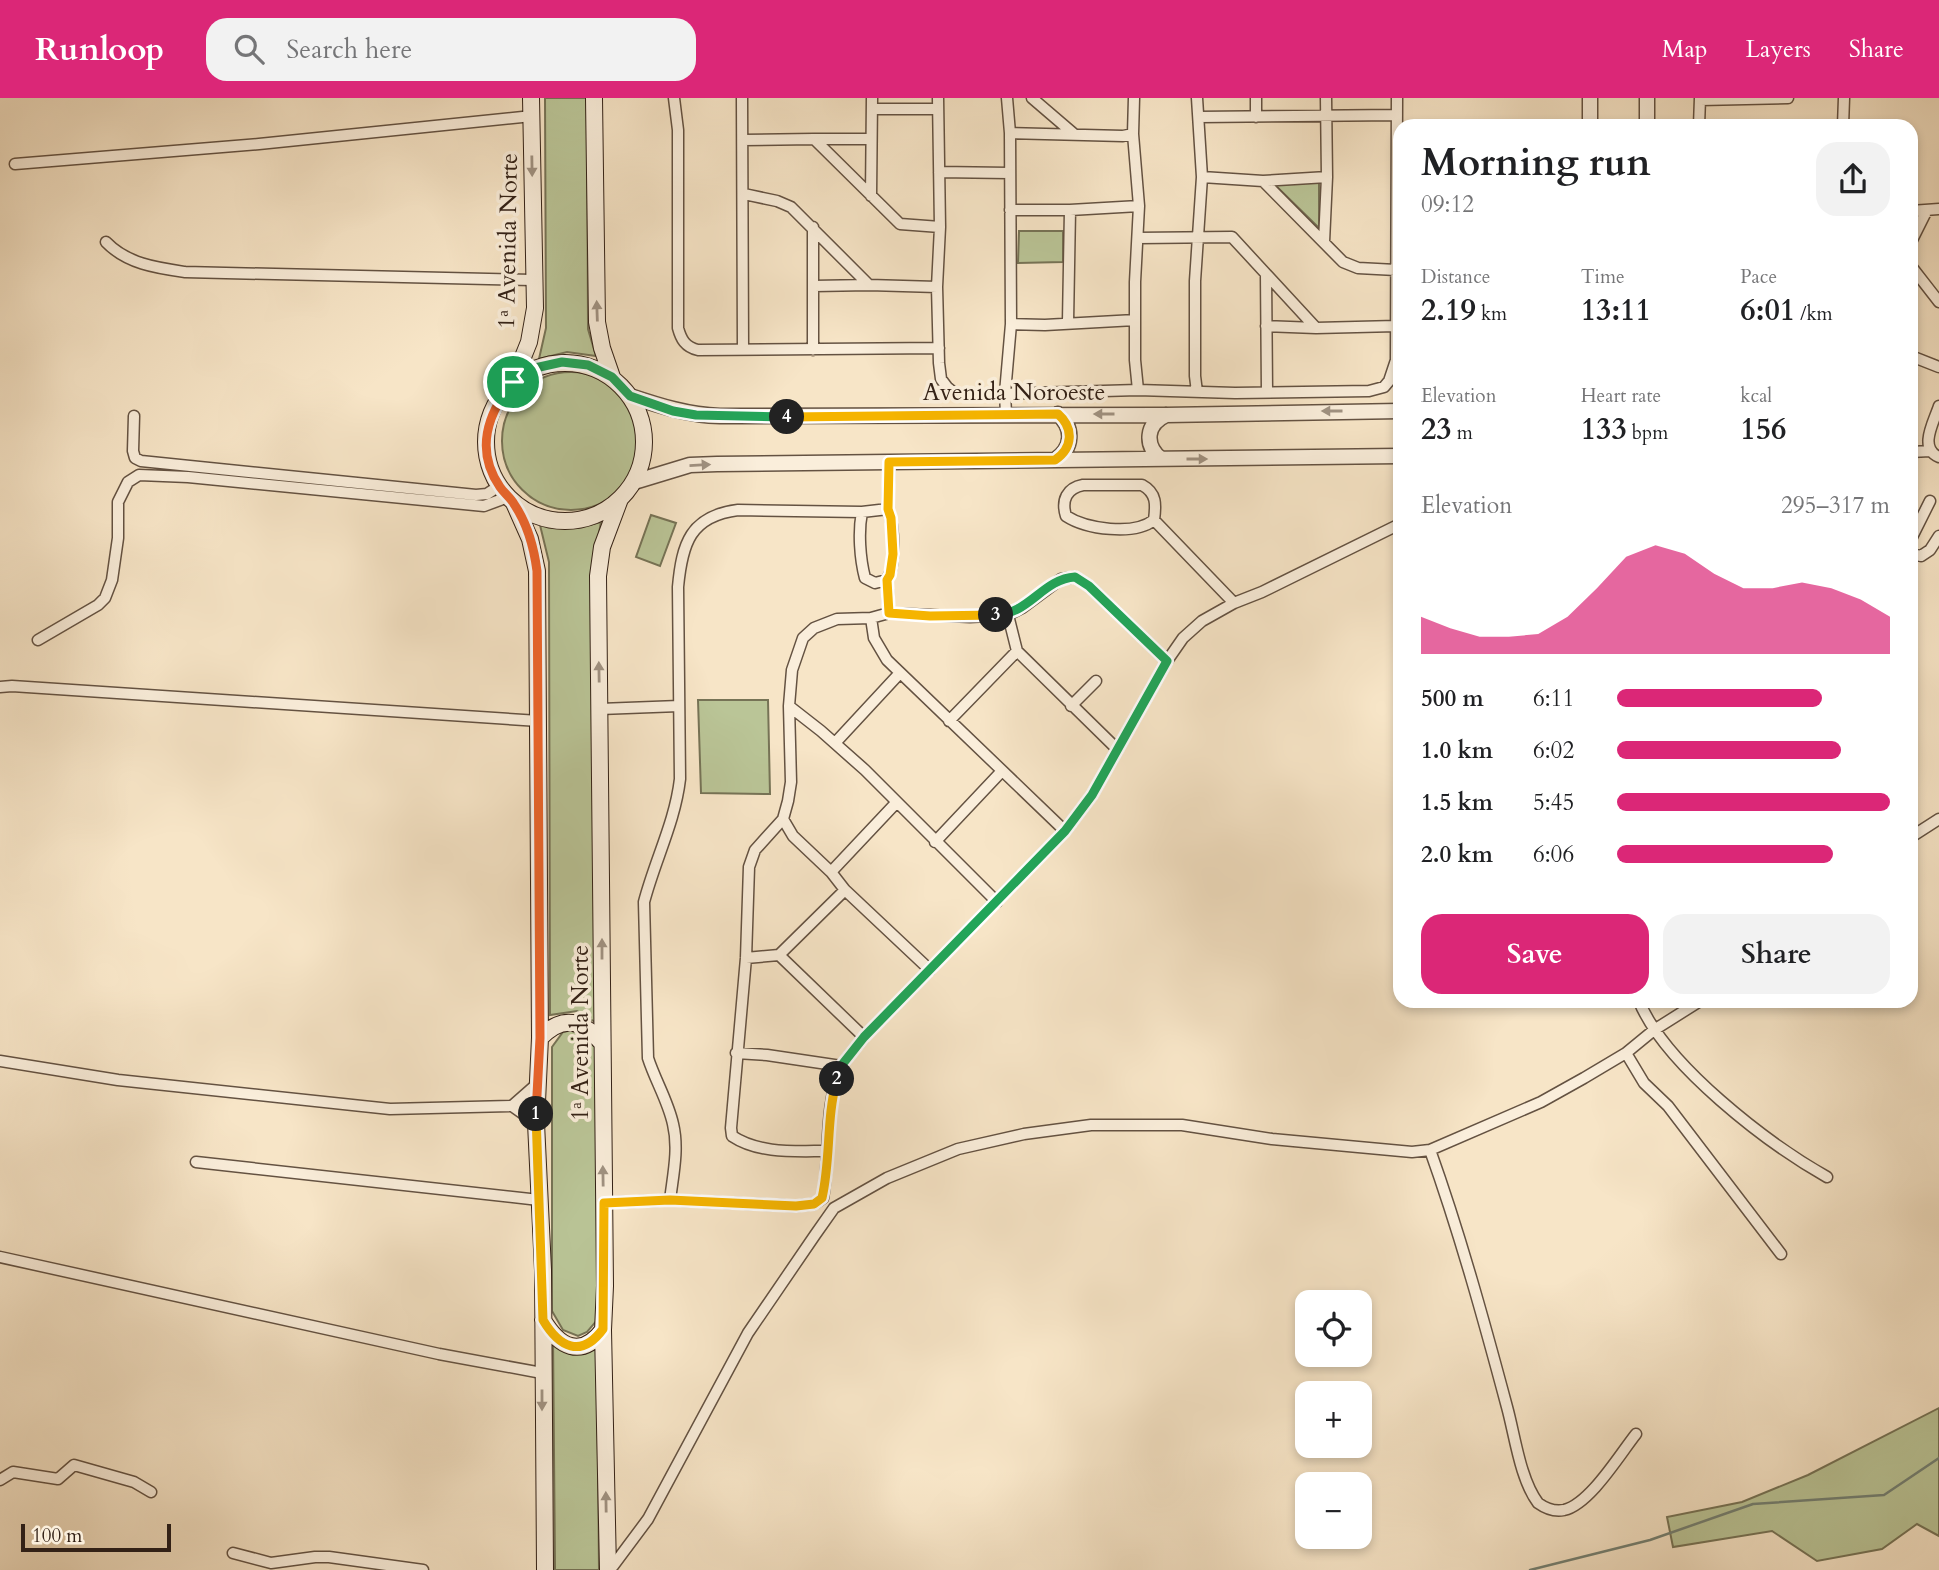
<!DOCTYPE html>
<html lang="en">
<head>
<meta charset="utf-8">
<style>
	body { margin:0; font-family:Cardo,serif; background:#f2f2f2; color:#202124; height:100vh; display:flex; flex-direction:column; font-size:26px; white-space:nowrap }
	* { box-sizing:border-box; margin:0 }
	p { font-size:23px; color:#757577 }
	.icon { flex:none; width:38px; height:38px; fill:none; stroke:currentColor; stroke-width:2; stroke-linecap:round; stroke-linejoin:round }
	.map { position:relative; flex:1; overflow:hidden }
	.details { position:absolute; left:1393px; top:21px; width:525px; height:889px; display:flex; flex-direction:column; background:#fff; border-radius:21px; box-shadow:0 4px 10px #0003 }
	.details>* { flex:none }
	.buttons { position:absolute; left:1295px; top:1192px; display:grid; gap:14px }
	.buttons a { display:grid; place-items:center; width:77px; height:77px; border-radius:14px; background:#fff; box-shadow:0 4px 10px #0003; font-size:35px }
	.scale { position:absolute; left:21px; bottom:18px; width:150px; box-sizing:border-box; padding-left:7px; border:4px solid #332116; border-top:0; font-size:19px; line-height:24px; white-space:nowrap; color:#332116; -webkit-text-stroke:5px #faeedb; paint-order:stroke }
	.pin { position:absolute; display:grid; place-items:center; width:60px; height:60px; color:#fff; margin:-30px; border:4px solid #fff; border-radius:50%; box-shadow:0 2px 7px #0007 }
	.km { position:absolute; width:35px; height:35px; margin:-18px; border-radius:50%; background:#222; color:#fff; font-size:19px; line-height:35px; text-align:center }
	.round { display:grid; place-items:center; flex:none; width:74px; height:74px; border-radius:21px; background:#f2f2f2 }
	.summary { display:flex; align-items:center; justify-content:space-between; height:119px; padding:0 28px }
	h1 { font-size:38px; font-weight:800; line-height:52px }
	.figures { display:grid; grid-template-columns:repeat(3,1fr); gap:10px; height:119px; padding:7px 28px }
	.figures div { display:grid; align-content:center }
	.figures b { font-size:30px; font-weight:800 }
	.figures small { font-size:19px; font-weight:400 }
	.figures p { font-size:19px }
	.chart { height:196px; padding:14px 28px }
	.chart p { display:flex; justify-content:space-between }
	.chart svg { width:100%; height:126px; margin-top:7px; fill:#db2777; opacity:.7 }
	.action { display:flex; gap:14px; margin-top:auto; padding:14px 28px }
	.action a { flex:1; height:80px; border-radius:21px; background:#db2777; color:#fff; font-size:28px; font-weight:800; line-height:80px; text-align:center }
	.action a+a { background:#f2f2f2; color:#202124 }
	ul { padding:0 28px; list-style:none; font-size:23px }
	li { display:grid; grid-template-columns:112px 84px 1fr; align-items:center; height:52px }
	li i { height:18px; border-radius:9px; background:#db2777 }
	header { display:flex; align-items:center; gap:42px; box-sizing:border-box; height:98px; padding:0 35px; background:#db2777; color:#fff }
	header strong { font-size:33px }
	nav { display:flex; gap:38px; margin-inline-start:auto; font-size:24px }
	.search { width:490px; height:63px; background:#f2f2f2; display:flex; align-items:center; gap:18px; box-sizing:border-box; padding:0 24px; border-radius:21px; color:#757577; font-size:26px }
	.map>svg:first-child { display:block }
	.green { fill:#bac597; stroke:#767356; stroke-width:2 }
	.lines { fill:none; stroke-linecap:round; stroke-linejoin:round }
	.stream { stroke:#738073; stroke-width:2.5 }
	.minor-casing { stroke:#645242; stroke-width:13 }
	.tertiary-casing { stroke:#645242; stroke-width:17 }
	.secondary-casing { stroke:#332116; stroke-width:18 }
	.minor { stroke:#faeedb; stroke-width:10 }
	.tertiary { stroke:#faeedb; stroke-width:14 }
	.secondary { stroke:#faeedb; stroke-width:16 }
	.oneway { fill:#a09282 }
	.split-1-casing { stroke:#fff; stroke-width:14 }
	.split-2-casing { stroke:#fff; stroke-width:14 }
	.split-3-casing { stroke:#fff; stroke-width:14 }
	.split-4-casing { stroke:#fff; stroke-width:14 }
	.split-5-casing { stroke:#fff; stroke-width:14 }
	.split-1 { stroke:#f0652b; stroke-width:9 }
	.split-2 { stroke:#f5b400; stroke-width:9 }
	.split-3 { stroke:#22a559; stroke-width:9 }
	.split-4 { stroke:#f5b400; stroke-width:9 }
	.split-5 { stroke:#22a559; stroke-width:9 }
	.labels { text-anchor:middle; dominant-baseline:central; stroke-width:7; stroke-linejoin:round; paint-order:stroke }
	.street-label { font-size:24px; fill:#332116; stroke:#faeedb }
</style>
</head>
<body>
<header>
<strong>Runloop</strong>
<div class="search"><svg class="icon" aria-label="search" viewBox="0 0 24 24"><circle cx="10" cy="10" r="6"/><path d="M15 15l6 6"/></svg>Search here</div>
<nav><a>Map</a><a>Layers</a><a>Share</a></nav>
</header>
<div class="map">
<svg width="1939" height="1472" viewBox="0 0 1939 1472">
	<rect width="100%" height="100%" fill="#f7e5c7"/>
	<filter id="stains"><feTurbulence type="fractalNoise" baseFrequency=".00286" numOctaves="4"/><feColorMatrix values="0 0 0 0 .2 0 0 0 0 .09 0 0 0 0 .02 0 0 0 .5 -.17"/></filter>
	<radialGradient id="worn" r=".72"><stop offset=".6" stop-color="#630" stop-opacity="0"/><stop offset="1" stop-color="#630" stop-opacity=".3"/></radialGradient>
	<path class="green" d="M545 0H587L588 231 596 258 567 254 539 261 546 230Z
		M1319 84V130L1273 85Z
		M1019 133H1063V164L1018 165Z
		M502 343a69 69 0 1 1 138 0a69 69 0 1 1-138 0Z
		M651 417 676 425 660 468 636 459Z
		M539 423 577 430 601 424 593 468 595 924 577 913 550 917 549 464Z
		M698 602H768L770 696 701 695Z
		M577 931 596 949 599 1220 587 1234 578 1238 563 1232 552 1213V949L563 934Z
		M553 1239 579 1252 597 1250 599 1472H555Z
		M1939 1310V1438L1917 1426 1882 1451 1817 1463 1772 1433 1673 1449 1667 1419 1742 1404 1808 1377Z"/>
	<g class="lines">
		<path class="stream" d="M1530 1472 1650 1442 1753 1406 1884 1397 1939 1360"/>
		<defs>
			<path id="minor" d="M674 0 678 32V230C681 241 685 249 698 252L939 250
				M742 0 743 251
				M938 0 940 129 937 189 939 265 941 281 947 289 953 294 965 297 1138 292 1235 295 1369 293 1384 289 1389 283 1396 262 1397 0
				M1032 0 1074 36
				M1134 0 1133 36 1139 108 1135 184V262L1138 292
				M1256 0V19
				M1700 2 1788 0
				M873 11H938
				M1199 19 1397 17
				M1699 28 1700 0
				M1843 28 1844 0
				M1010 35 1123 38 1133 36
				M814 41H871
				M743 42 814 41 900 126 940 129
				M15 66 259 46 532 18
				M939 74 1009 75
				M1202 79 1263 83 1343 164 1358 170 1396 172
				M1263 83 1327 79
				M744 96 777 103 791 109 869 187 937 189
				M871 98 872 0
				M1010 112H1070L1139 108
				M1911 113 1939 111
				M813 129V252
				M1138 140 1232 139 1316 230 1396 228
				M106 144C127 166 157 170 185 174L534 182
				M1324 144 1327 79 1326 0
				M1911 144 1927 112
				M1911 168 1939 204
				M1266 176 1267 294
				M814 188 869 187
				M1068 224 1070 112
				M1011 226 1045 227 1135 222
				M1266 228 1316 230
				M1911 258 1939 269
				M1197 294 1195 278V183L1202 79 1197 0
				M1939 308C1934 324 1918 350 1939 359
				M1006 316 1005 295 1011 226 1010 35 1007 0
				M134 318 133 353 135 360 141 363 476 397 487 396 499 388
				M1911 354 1930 353
				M1083 387H1142C1157 395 1156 407 1154 422 1134 438 1086 431 1066 418 1061 402 1067 390 1083 387Z
				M888 411C894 427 896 467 887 482L875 485 865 480C860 461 858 434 862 414Z
				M888 411 889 364
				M1154 422 1234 505
				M1911 441 1930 403
				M1911 456 1921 458 1930 452 1939 438
				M887 482 889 515
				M1008 517 1017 553 1117 651
				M871 520 874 540 887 562 1065 733
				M38 542 98 507 105 500 112 482 118 440V404L128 384 139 377 188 379 484 408 508 399
				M0 589 12 588 539 623
				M789 608 821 633 865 672 997 804
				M1071 608 1096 583
				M600 611 679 608
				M949 623 1017 553
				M835 645 899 576
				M783 721 793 738 831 774 845 792 930 872
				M1911 739 1939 721
				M935 744 1001 674
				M831 774 896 705
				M779 857 845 792
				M746 860 779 857 864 939
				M1639 903C1665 967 1767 1045 1827 1079
				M736 955 767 957 841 968
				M1626 955 1644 985 1668 1008 1781 1156
				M0 963 118 982 390 1011 512 1008 536 1025
				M512 1008 537 986
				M1430 1052C1460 1136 1484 1223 1507 1309 1515 1338 1520 1381 1538 1405 1545 1410 1554 1414 1564 1412 1590 1406 1620 1356 1636 1336
				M826 1053C795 1053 759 1056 732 1038L731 1030 746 860 749 769 755 752 783 721 788 703 791 684 789 608 792 572 803 540 814 530 837 521 871 520 889 515 970 519 1008 517 1022 510 1061 481 1075 479 1089 488 1167 563
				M196 1064 539 1102
				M670 1102C673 1077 679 1051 673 1026 668 1003 655 982 648 960L644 804C655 762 675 724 680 681L678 489C682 446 690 418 738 412L862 414
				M604 1105 670 1102 796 1108 814 1106 823 1100C830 1061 824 1005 841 970 846 959 857 949 864 939L1065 733 1092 697 1167 563 1183 540 1202 523 1234 505 1262 494 1400 426
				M0 1159 439 1256 542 1275
				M0 1382 13 1374 58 1381 74 1367 134 1384 151 1394
				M233 1455 271 1465 315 1459H329L423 1472
				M610 1472 648 1421 748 1235 815 1137 834 1110 887 1080 958 1051 1024 1036 1091 1027H1182L1272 1041 1412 1054 1430 1052 1541 1004 1584 980 1626 955 1654 932 1700 903"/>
			<path id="tertiary" d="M1590 0V28
				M1647 0V28
				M630 298C660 308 688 317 720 318L1166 317 1400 313
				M1161 361C1144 347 1146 326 1166 317
				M1055 362C1073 350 1074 330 1058 316
				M634 384 690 367 717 366 1400 358"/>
			<path id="secondary" d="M594 0 597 224 602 250 612 279
				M486 344a79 79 0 1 1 158 0a79 79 0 1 1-158 0Z
				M513 284 529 244 535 210 531 0
				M514 405 530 441 537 473 540 940 536 1025 543 1172 545 1472
				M540 940C563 916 582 922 602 945
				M543 1222C559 1249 581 1261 603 1232
				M608 1472 603 1232 605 1188 598 478 602 449 620 401"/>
		</defs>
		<use href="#minor" class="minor-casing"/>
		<use href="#tertiary" class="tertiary-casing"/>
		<use href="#secondary" class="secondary-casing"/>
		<use href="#minor" class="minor"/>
		<use href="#tertiary" class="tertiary"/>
		<use href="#secondary" class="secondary"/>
	</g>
	<defs><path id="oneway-solid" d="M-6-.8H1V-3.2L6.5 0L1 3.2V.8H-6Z" transform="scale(1.75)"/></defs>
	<g class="oneway">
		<use href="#oneway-solid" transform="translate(532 68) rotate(89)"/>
		<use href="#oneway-solid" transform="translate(597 213) rotate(-92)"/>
		<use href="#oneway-solid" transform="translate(1332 313) rotate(180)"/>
		<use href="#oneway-solid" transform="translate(1104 316) rotate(-180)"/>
		<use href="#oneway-solid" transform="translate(1197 361)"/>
		<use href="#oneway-solid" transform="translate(700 367) rotate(-3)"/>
		<use href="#oneway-solid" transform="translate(599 574) rotate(-91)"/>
		<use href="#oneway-solid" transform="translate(602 851) rotate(-90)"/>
		<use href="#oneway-solid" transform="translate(603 1078) rotate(-91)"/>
		<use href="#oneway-solid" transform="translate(542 1302) rotate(90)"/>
		<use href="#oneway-solid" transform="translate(606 1404) rotate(-91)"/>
	</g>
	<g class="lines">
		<defs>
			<path id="split-1" d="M513 284C487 316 475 353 500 389 504 395 511 400 514 406 527 425 534 450 537 473L540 940 536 1016"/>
			<path id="split-2" d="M536 1016 543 1222C559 1249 581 1261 603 1231L604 1105 670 1102 796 1108 814 1106 822 1100C831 1061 826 1020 837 981"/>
			<path id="split-3" d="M837 981 841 968 864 939 1065 733 1092 697 1167 563 1089 488 1075 479C1043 481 1029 516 996 517"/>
			<path id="split-4" d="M787 319 1058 316C1074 330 1073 350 1055 362L889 364 888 411 891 420 893 456 890 477 887 482 889 515 930 518 996 517"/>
			<path id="split-5" d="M513 284 535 270 562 264 588 267 612 279 630 298 673 313 696 317 787 319"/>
		</defs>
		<use href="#split-1" class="split-1-casing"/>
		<use href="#split-2" class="split-2-casing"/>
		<use href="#split-3" class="split-3-casing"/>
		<use href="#split-4" class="split-4-casing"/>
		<use href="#split-5" class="split-5-casing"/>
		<use href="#split-1" class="split-1"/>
		<use href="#split-2" class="split-2"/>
		<use href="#split-3" class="split-3"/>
		<use href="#split-4" class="split-4"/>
		<use href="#split-5" class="split-5"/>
	</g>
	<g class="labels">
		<g class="street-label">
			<text transform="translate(508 143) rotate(-89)">1ᵃ Avenida Norte</text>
			<text x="1014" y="294">Avenida Noroeste</text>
			<text transform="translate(580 935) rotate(-90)">1ᵃ Avenida Norte</text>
		</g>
	</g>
	<rect width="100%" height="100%" filter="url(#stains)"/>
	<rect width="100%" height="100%" fill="url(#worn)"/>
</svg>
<div class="buttons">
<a><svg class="icon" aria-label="locate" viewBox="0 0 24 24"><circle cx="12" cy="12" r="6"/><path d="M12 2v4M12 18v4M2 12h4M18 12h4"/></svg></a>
<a>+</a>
<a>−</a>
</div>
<div class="scale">100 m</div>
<div class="pin" style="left:513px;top:284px;background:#1e9e55"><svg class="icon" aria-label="arrive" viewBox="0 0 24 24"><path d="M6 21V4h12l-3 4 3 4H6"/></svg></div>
<b class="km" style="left:536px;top:1016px">1</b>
<b class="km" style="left:837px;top:981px">2</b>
<b class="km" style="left:996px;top:517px">3</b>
<b class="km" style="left:787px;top:319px">4</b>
<section class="details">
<div class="summary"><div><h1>Morning run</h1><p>09:12</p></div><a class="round"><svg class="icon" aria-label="share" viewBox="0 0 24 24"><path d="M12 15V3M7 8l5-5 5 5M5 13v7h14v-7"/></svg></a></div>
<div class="figures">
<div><p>Distance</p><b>2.19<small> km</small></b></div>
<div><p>Time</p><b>13:11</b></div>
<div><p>Pace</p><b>6:01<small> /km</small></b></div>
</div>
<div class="figures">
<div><p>Elevation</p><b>23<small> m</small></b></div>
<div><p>Heart rate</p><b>133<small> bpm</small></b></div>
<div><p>kcal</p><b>156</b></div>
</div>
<div class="chart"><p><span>Elevation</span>295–317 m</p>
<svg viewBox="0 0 160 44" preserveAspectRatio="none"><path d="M0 44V31L10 35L20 38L30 38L40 37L50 31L60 21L70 10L80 6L90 9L100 16L110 21L120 21L130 19L140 21L150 25L160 31V44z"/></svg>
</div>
<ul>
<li><b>500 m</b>6:11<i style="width:75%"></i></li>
<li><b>1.0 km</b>6:02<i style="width:82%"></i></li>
<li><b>1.5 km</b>5:45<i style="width:100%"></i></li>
<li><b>2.0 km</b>6:06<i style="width:79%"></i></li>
</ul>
<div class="action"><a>Save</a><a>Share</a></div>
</section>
</div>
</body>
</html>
